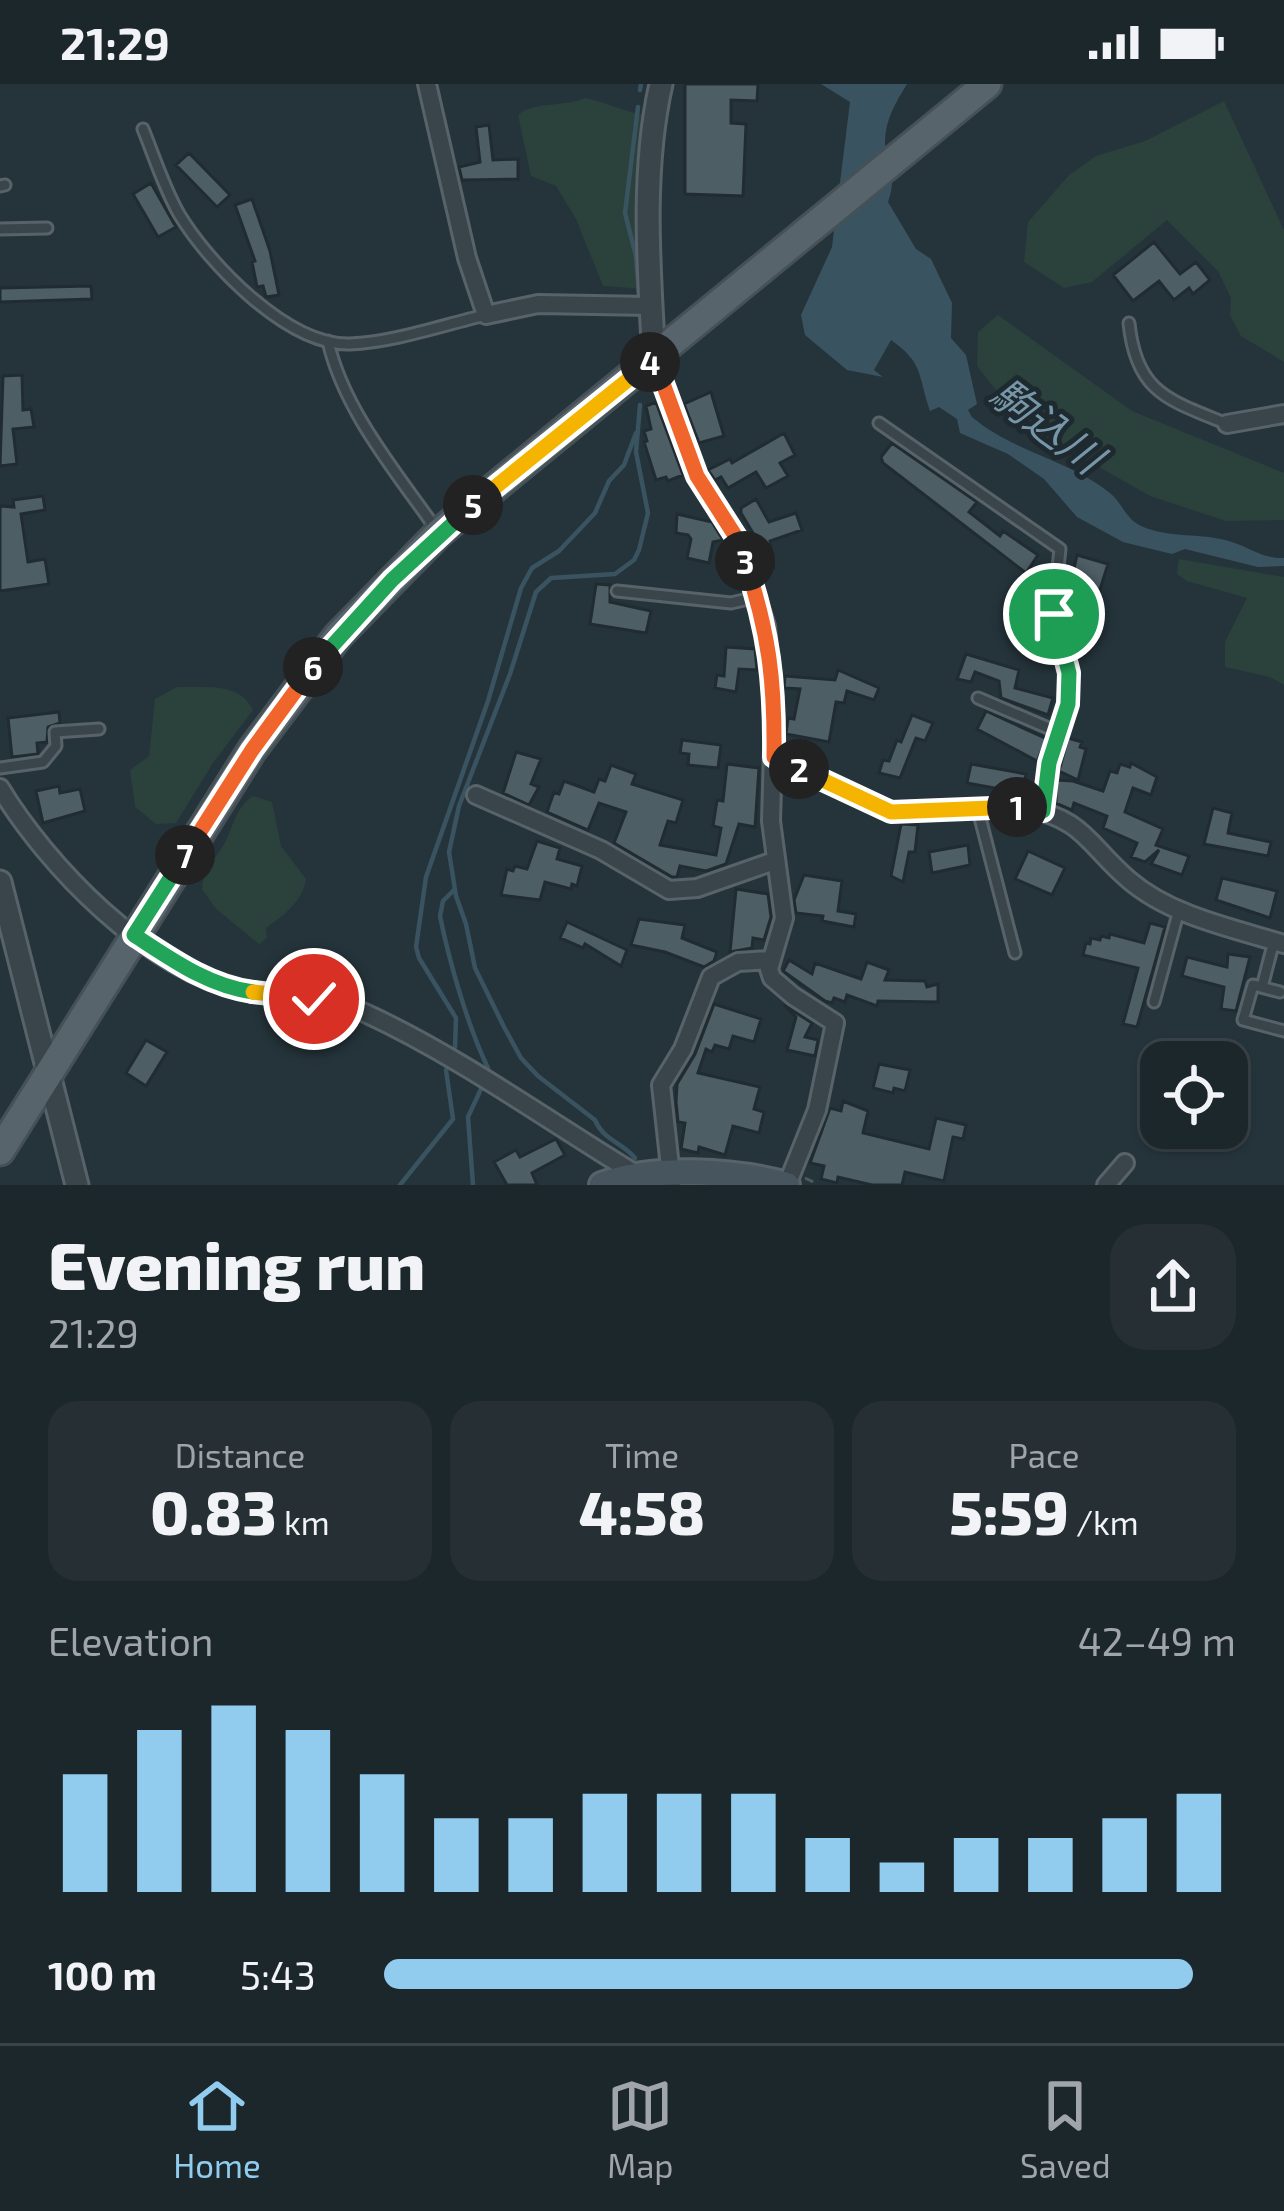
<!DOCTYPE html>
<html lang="en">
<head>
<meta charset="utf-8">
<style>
	body { margin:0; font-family:"Exo 2","Noto Sans JP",sans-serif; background:#252f34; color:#f1f3f6; height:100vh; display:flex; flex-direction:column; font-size:45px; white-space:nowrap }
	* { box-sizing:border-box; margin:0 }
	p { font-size:39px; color:#a0a5a9 }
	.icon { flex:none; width:66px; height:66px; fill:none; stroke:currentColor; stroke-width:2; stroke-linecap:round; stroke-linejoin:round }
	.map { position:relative; height:1101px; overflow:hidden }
	.sheet { display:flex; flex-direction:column; background:#1c272c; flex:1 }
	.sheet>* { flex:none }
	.fabs { position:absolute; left:1140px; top:957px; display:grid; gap:24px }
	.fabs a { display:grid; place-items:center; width:108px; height:108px; border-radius:24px; background:#1c272c; box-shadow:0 3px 9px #0004,0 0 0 3px #3a4448; font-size:60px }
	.pin { position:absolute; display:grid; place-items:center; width:102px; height:102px; color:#fff; margin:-51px; border:6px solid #fff; border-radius:50%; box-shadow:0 3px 12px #0007 }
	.km { position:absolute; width:60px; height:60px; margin:-30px; border-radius:50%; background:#222; color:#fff; font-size:33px; line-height:60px; text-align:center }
	.round { display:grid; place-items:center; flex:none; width:126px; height:126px; border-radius:36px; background:#252f34 }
	.head { display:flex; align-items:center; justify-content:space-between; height:204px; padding:0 48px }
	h1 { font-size:66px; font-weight:800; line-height:90px }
	.stats { display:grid; grid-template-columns:repeat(3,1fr); gap:18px; height:204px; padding:12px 48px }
	.stats div { display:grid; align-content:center; border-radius:30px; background:#252f34; text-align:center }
	.stats b { font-size:60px; font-weight:800 }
	.stats small { font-size:33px; font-weight:400 }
	.stats p { font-size:33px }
	.chart { height:336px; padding:24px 48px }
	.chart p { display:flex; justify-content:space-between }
	.chart svg { width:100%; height:216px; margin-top:12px; stroke:#91ccef; stroke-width:6 }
	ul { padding:0 48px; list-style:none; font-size:39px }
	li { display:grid; grid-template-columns:192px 144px 1fr; align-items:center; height:90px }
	li i { height:30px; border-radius:15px; background:#91ccef }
	.status { display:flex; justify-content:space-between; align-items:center; height:84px; padding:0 60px; background:#1c272c; direction:ltr }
	.status svg { height:33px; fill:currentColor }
	.dock { display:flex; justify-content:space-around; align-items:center; height:168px; border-top:3px solid #3a4448; background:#1c272c; font-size:33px; color:#a0a5a9 }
	.dock a { display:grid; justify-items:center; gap:6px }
	.dock .current { color:#91ccef }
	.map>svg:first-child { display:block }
	.green { fill:#2b413c }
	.water { fill:#3a5361 }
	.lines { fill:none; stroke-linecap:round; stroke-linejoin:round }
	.stream { stroke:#3a5361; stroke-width:4.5 }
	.building { fill:#4e5e65; stroke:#202c32; stroke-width:3 }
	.service-casing { stroke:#576369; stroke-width:15 }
	.minor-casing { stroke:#576369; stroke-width:22 }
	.tertiary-casing { stroke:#576369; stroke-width:27 }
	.secondary-casing { stroke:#576369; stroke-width:30 }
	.primary-casing { stroke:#455157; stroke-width:33 }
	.path { stroke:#495d5a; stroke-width:3; stroke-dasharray:9 9; stroke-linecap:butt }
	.service { stroke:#39454b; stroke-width:9 }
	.minor { stroke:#39454b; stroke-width:16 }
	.tertiary { stroke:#39454b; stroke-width:21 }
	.secondary { stroke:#47555e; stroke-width:24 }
	.primary { stroke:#57646b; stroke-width:27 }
	.split-1-casing { stroke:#fff; stroke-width:24 }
	.split-2-casing { stroke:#fff; stroke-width:24 }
	.split-3-casing { stroke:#fff; stroke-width:24 }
	.split-4-casing { stroke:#fff; stroke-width:24 }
	.split-5-casing { stroke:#fff; stroke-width:24 }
	.split-6-casing { stroke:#fff; stroke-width:24 }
	.split-7-casing { stroke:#fff; stroke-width:24 }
	.split-8-casing { stroke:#fff; stroke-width:24 }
	.split-9-casing { stroke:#fff; stroke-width:24 }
	.split-1 { stroke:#22a559; stroke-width:15 }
	.split-2 { stroke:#f5b400; stroke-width:15 }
	.split-3 { stroke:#f0652b; stroke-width:15 }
	.split-4 { stroke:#f0652b; stroke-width:15 }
	.split-5 { stroke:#f5b400; stroke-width:15 }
	.split-6 { stroke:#22a559; stroke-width:15 }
	.split-7 { stroke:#f0652b; stroke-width:15 }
	.split-8 { stroke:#22a559; stroke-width:15 }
	.split-9 { stroke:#f5b400; stroke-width:15 }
	.labels { text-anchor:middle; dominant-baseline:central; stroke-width:10; stroke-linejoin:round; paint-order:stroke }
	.water-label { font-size:42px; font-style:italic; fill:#7797a8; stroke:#1e2a30 }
</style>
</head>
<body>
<div class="status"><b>21:29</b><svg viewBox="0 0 49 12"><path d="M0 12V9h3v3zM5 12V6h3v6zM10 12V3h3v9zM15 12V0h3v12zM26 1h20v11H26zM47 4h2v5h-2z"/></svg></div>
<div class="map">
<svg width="1284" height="1101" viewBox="0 0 1284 1101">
	<rect width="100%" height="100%" fill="#25343b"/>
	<path class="green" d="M585 14C607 18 623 28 645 31L643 205 603 202 576 135 556 102 531 92 518 31C534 17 565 23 585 14Z
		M1224 17 1284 146V278L1241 252 1230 231 1231 214 1218 187 1167 136 1092 198 1064 204 1024 178 1028 138 1069 91 1096 72 1145 57Z
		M998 231 1132 327 1284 389V436L1226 437 1150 412 1078 371 1011 325 977 282 978 248Z
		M1179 475 1284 493V601L1270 593 1225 583V558L1247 514 1187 497 1177 490Z
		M177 603C205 604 239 597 253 626L213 679 176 739 156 740 135 723 130 686 149 672 155 615Z
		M253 712 272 718 281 762 306 795C303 817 283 832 266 844L267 854 259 860 215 824 202 805C204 785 213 778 223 762 234 743 234 725 253 712Z"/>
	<path class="water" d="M821 0H907C896 18 885 36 885 58 886 83 898 90 888 118L916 165 931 175 952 219 951 254 966 271 977 320 968 326 972 333C1013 368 1068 375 1110 409 1122 419 1126 435 1141 442 1170 455 1201 448 1232 458 1251 464 1263 475 1284 474V482L1258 483 1185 465 1172 470 1123 458 1077 433 1044 395 1008 370 960 349 957 335 939 323 930 327C918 292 924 279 891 256L874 286 883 293 847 286 805 251 801 231 832 163 850 18Z"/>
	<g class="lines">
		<path class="stream" d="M640 6 641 0
			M638 23 625 129 636 172 639 212
			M454 806 443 817 440 832C449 877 468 943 488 984
			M455 963 456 934 419 874 416 863 426 793 488 617 521 504 532 484 559 467 595 429 609 397 624 381 636 349
			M635 1074C622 1058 604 1057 595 1036L538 992 521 974 504 943 475 884 466 840 456 812 449 768 459 722 510 590 536 508 551 494 615 490 634 476 639 466 648 429 636 368 640 321
			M400 1101 453 1035 446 986
			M473 1101 468 1033 481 1005"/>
	</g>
	<path class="building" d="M685 0H758L757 17 731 16V39L746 40 743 112 685 110Z
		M489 41 493 76 518 75V95L462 96 459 83 480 78 476 43Z
		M189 69 230 111 217 123 176 81Z
		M151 99 176 143 158 153 133 110Z
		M252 115 270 167 279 211 266 213 263 202 257 203 252 178 255 177 235 121Z
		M1154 158 1180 190 1196 178 1210 196 1193 210 1189 204 1174 216 1159 197 1133 217 1113 191Z
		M91 202 92 215 0 218V204Z
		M22 291 23 326 31 325 34 343 13 345 17 380 0 382 3 292Z
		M711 308 724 352 699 359 684 320Z
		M656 318 683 391 668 397 666 393 656 396 644 358 647 357 644 347 651 345 646 322Z
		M784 349 795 371 780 379 788 392 766 404 756 388 728 404 721 393 715 396 708 386 730 375 732 379Z
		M892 359 977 418 969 428 1000 452 1003 447 1038 471 1026 489 883 379 881 373Z
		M43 412 45 426 21 430 28 478 45 475 49 500 0 507V422L14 423 13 416Z
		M756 415 769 438 796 429 802 446 770 457 774 485 771 481 760 484 756 471 765 469 741 429V424Z
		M677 430 712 438 723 456 713 458 709 479 687 474 691 455 688 451 676 449Z
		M1077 471 1108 480 1098 512 1083 508 1077 529 1065 526Z
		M596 500 610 501V518L651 527 646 549 590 540Z
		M726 563 755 565 757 586 739 585 736 608 715 604 717 591 724 592Z
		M966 570 1019 586 1015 604 1053 614 1048 631 1001 614 999 597 975 588 971 598 957 595Z
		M838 586 879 604 874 616 847 607 844 619 836 618 829 658 786 650 788 634 794 635 800 605 784 604 785 592 835 596Z
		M986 627 1047 655 1037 677 977 645Z
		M59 628 60 639 48 643 47 658 37 659 38 670 12 673 8 634Z
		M912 631 933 639 925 657 916 654 900 694 879 689 883 676 889 677 897 656 901 658Z
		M1068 654 1082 658 1080 663 1086 665 1078 696 1059 687Z
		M682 656 721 661 718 684 688 681 689 670 680 669Z
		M516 668 541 675 531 700 539 703 529 721 503 709Z
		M1131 679 1157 693 1151 711 1133 704 1125 728 1163 745 1156 761 1189 772 1182 791 1151 780 1159 766 1145 778 1131 773 1137 759 1103 744 1107 732 1074 719 1072 726 1056 719V696L1073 697 1103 707 1110 687 1117 689 1120 680 1130 683Z
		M727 680 759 684 755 743 739 740 726 780 706 787 680 782 677 793H672L614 759 626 728 599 719 588 746 547 728 554 708 559 710 564 697 594 708 599 695 605 697 611 681 636 690 632 700 683 716 676 739 668 737 660 761 716 771 721 744 713 742 717 716 723 717Z
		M971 680 1026 690 1022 709 967 699Z
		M59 702 60 709 80 705 85 727 43 739 36 707Z
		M1213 724 1232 729 1228 749 1271 758 1268 772 1204 760Z
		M901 740 918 741 915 768H909L903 798 891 792Z
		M537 757 560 764 557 775 582 782 577 802 572 800 571 805 545 798 540 816 501 811 507 785 513 787 515 782 527 785Z
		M968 761 970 781 932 789 929 768Z
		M1028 767 1065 784 1052 811 1015 795Z
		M804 791 842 797 838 827 856 830 854 843 822 837 823 832 796 829 794 816Z
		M1222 794 1277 807 1270 834 1216 816Z
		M736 805 768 810 771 833 764 856 753 854 752 864 730 868Z
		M639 835 685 841 682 854 717 868 714 877 704 883 665 868 631 861Z
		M567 838 627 866 621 882 585 860 583 864 560 854Z
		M1150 839 1165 843 1137 943 1123 940 1138 884 1083 871 1086 859 1090 860 1091 854 1100 856 1101 852 1109 854 1110 850 1144 859Z
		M1228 870 1250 873 1236 927 1221 925 1224 903 1182 892 1187 873 1227 883Z
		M789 876 812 890 815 879 861 895 867 878 889 886 885 896 925 897 927 903 938 900V918L878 917 877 922 847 911 845 918 834 914 832 919 825 917 783 887Z
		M714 920 761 935 754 958 733 952 729 965 715 961 712 968 706 965 698 989 760 1003 754 1025 764 1028 759 1049 733 1042 725 1071 699 1063 698 1069 681 1065 685 1039 678 1038 676 1018 677 1000 695 970Z
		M784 921 812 939 805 953 818 956 815 972 787 966 796 933Z
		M146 956 167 968 146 1002 126 989Z
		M879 980 910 986 905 1007 894 1004 893 1009 873 1004Z
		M843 1017 868 1027 863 1049 929 1065 936 1034 966 1041 963 1055 953 1053 944 1097 905 1088 902 1101H872L838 1093 837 1099 821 1095 824 1082 810 1079 830 1024 841 1027Z
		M556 1055 565 1071 532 1089 537 1101H507L494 1078 516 1066 520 1073Z"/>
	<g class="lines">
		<defs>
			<path id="service" d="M143 45C154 72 164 104 179 130 209 180 288 262 350 260 395 258 442 241 486 231
				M0 102 5 101
				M0 145 47 144
				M1129 239C1136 309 1169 316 1227 340
				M328 257C343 325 396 388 436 445
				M879 339 1060 465 1053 530 1069 589 1068 620 1049 679 1043 727
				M617 507 731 519 757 513
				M978 614 1060 649
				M0 684 43 678 56 662 55 648 99 645
				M978 726 1015 869
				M1262 903 1274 857
				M1280 908 1253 901 1243 936 1284 947
				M1154 918 1179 826"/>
			<path id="minor" d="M427 0 467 174 486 231 538 220 651 222
				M654 275 697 392 736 453 766 542 774 631 771 737 784 834 769 885 772 894 793 912 835 939 817 1026 787 1101
				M1227 340 1284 330
				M774 673 891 728 1024 723C1086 736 1087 760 1129 796 1171 832 1232 844 1284 860
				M0 704C48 783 146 884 239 906 281 916 325 911 365 929 462 974 548 1037 639 1092
				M476 711 601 766 669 806 697 804 774 777
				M672 1101 661 1001 683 965 711 893 738 878 770 876
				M1106 1101 1125 1079"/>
			<path id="tertiary" d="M654 275C649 186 641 88 661 0
				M0 798 77 1101"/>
			<path id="secondary" d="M602 1101C652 1081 736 1087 787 1101"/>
			<path id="primary" d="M0 1067 252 666 338 552 439 449 987 0"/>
		</defs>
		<use href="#service" class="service-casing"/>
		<use href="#minor" class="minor-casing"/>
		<use href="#tertiary" class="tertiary-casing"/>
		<use href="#secondary" class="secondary-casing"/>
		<use href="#primary" class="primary-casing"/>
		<path class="path" d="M805 1094 820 1101"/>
		<use href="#service" class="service"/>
		<use href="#minor" class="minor"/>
		<use href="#tertiary" class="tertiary"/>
		<use href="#secondary" class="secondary"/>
		<use href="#primary" class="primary"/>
	</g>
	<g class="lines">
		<defs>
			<path id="split-1" d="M1017 723 1043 727 1049 679 1068 620 1069 589 1054 530"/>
			<path id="split-2" d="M799 685 891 728 1017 723"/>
			<path id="split-3" d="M745 477C769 548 775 598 774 673L799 685"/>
			<path id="split-4" d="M650 278 654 275 697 392 736 453 745 477"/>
			<path id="split-5" d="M473 421 650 278"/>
			<path id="split-6" d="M313 583 392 496 473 421"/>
			<path id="split-7" d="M185 771 252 666 313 583"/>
			<path id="split-8" d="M185 771 134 851C171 875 208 902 253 908"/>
			<path id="split-9" d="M253 908 314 915"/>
		</defs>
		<use href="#split-1" class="split-1-casing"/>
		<use href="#split-2" class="split-2-casing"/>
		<use href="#split-3" class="split-3-casing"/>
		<use href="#split-4" class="split-4-casing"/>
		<use href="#split-5" class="split-5-casing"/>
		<use href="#split-6" class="split-6-casing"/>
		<use href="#split-7" class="split-7-casing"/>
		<use href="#split-8" class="split-8-casing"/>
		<use href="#split-9" class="split-9-casing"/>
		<use href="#split-1" class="split-1"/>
		<use href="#split-2" class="split-2"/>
		<use href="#split-3" class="split-3"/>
		<use href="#split-4" class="split-4"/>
		<use href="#split-5" class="split-5"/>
		<use href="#split-6" class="split-6"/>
		<use href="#split-7" class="split-7"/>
		<use href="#split-8" class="split-8"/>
		<use href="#split-9" class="split-9"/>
	</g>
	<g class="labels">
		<g class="water-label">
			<text transform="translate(1048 340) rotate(37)">駒込川</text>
		</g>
	</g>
</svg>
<div class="fabs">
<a><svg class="icon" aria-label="locate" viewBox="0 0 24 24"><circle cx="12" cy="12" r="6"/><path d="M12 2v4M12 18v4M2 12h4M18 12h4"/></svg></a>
</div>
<div class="pin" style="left:1054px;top:530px;background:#1e9e55"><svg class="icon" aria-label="arrive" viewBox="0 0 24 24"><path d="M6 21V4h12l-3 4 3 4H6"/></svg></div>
<div class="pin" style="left:314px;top:915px;background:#d93025"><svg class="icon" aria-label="check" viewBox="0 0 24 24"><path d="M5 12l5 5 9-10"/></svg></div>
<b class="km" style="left:1017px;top:723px">1</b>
<b class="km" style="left:799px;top:685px">2</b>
<b class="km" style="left:745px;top:477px">3</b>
<b class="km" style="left:650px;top:278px">4</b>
<b class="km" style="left:473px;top:421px">5</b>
<b class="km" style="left:313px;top:583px">6</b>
<b class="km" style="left:185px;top:771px">7</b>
</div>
<section class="sheet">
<div class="head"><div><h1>Evening run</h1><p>21:29</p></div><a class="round"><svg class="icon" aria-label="share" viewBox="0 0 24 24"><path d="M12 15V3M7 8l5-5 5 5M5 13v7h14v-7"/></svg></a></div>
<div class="stats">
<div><p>Distance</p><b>0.83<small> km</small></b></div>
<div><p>Time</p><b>4:58</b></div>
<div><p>Pace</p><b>5:59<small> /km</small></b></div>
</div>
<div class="chart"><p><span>Elevation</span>42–49 m</p>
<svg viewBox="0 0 160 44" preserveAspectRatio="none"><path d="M5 44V20M15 44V11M25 44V6M35 44V11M45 44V20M55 44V29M65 44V29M75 44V24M85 44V24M95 44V24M105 44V33M115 44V38M125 44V33M135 44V33M145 44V29M155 44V24"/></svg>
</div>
<ul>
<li><b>100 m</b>5:43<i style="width:95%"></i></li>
</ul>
</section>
<nav class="dock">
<a class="current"><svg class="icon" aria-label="home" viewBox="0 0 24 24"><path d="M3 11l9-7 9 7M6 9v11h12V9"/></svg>Home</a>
<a><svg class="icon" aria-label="map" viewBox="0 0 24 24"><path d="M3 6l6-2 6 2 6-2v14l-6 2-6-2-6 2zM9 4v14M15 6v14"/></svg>Map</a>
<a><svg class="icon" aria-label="saved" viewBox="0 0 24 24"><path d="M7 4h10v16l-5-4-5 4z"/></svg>Saved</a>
</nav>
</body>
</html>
